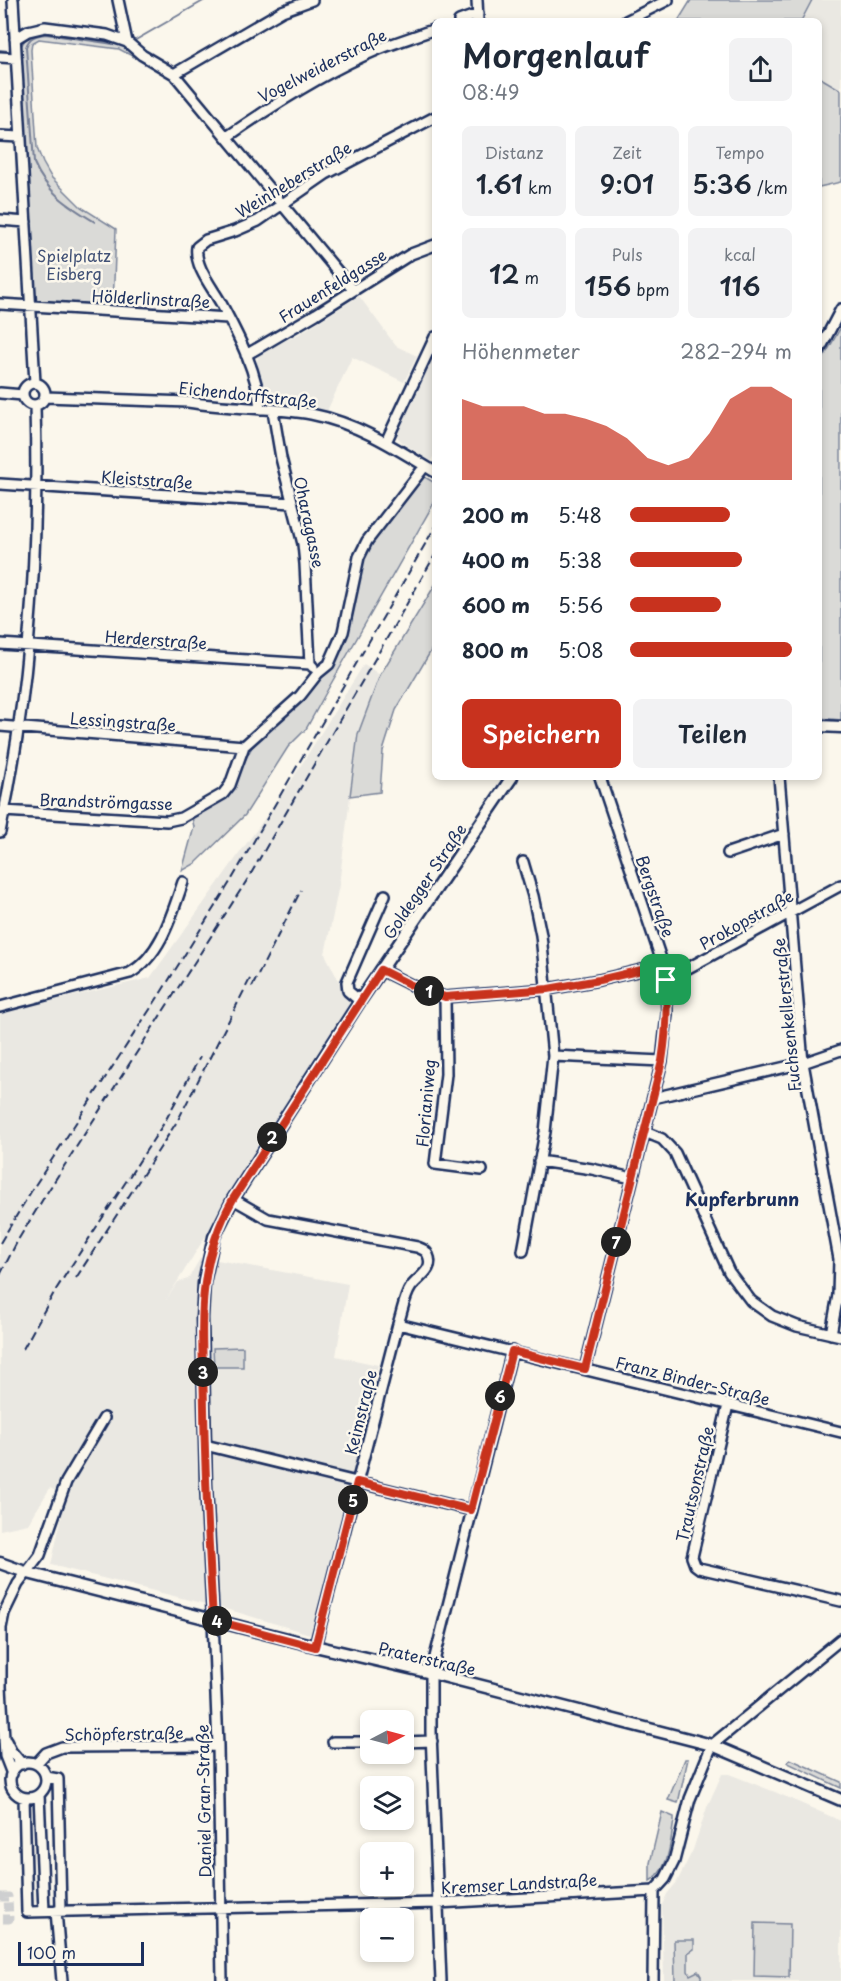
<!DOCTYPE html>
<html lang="de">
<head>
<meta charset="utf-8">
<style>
	body { margin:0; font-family:"Playpen Sans",sans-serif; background:#f2f2f3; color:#1f2937; height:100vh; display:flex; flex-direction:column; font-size:22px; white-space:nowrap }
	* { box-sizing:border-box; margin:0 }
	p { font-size:20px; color:#747a83 }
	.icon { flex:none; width:33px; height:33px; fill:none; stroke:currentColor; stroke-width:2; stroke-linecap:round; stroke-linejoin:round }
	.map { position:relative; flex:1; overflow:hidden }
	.details { position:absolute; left:432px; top:18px; width:390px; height:762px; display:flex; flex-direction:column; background:#fff; border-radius:9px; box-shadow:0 3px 9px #0003 }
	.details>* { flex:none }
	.needle { width:39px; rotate:84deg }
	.fabs { position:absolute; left:360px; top:1710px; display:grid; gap:12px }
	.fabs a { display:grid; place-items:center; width:54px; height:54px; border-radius:9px; background:#fff; box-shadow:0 3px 9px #0003; font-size:30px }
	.scale { position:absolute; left:18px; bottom:15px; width:126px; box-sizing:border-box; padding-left:6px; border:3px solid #1b2f5e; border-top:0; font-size:16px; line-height:21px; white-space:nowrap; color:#1b2f5e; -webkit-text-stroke:4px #fbf7ec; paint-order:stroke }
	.pin { position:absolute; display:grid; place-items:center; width:51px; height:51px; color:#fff; margin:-26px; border-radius:12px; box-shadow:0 3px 9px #0006 }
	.km { position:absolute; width:30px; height:30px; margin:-15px; border-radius:50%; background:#222; color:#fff; font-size:16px; line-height:30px; text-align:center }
	.round { display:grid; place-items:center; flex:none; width:63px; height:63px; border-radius:9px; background:#f2f2f3 }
	.overview { display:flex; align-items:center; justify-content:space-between; height:102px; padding:0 30px }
	h1 { font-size:33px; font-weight:600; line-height:45px }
	.figures { display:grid; grid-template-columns:repeat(3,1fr); gap:9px; height:102px; padding:6px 30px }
	.figures div { display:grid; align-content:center; border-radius:9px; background:#f2f2f3; text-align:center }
	.figures b { font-size:26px; font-weight:600 }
	.figures small { font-size:16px; font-weight:400 }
	.figures p { font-size:16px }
	.chart { height:168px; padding:12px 30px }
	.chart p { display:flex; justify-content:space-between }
	.chart svg { width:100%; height:108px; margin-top:6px; fill:#c8321e; opacity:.7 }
	.action { display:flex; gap:12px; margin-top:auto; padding:12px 30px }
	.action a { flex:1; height:69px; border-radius:9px; background:#c8321e; color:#fff; font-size:24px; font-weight:600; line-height:69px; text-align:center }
	.action a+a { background:#f2f2f3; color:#1f2937 }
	ul { padding:0 30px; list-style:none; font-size:20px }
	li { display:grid; grid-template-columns:96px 72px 1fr; align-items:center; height:45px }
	li i { height:15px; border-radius:8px; background:#c8321e }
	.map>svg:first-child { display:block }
	.built { fill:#eae8e2 }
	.green { fill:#dadad7; stroke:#7a849a; stroke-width:1.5 }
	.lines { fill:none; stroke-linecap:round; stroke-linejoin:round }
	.stream { stroke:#747e96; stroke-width:2 }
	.minor-tunnel { stroke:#cecfd0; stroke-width:9; stroke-dasharray:9 4.5; stroke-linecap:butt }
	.minor-casing { stroke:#1b2f5e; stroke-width:14 }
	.major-casing { stroke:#1b2f5e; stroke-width:15 }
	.minor { stroke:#fbf7ec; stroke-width:9 }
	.major { stroke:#fbf7ec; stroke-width:10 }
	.rail { stroke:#1b2f5e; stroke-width:2; stroke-dasharray:9 4.5; stroke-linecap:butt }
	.route-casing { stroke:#fff; stroke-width:12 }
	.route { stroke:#c8321e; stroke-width:8 }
	.labels { text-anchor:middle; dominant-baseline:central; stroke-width:5; stroke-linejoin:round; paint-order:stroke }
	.street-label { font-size:16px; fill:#1b2f5e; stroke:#fbf7ec }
	.park-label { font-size:16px; fill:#415176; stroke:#fbf7ec }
	.neighbourhood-label { font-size:18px; font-weight:bold; fill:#1b2f5e; stroke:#fbf7ec }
</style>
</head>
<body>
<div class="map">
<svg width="841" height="1981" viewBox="0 0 841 1981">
	<rect width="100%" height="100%" fill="#fbf7ec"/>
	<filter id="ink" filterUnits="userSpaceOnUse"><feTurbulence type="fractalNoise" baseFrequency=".0167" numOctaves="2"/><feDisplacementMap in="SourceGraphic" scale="12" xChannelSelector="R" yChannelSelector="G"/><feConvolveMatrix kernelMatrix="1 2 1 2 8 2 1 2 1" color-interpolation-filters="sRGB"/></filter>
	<g filter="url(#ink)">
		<path class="built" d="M812 0H841V90L819 77V21H801Z
			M359 296 396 346 417 356 404 382 352 357 327 411 275 402 267 395 256 363 259 354 299 334Z
			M434 356 435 453 431 461 403 443 398 438 397 432Z
			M364 664 380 675 358 734 339 885 325 954 349 1001 348 1007 166 1300 178 1282 188 1279 201 1257 348 1284 336 1356 378 1365 352 1488 313 1635 233 1611 51 1565 66 1497 50 1488 28 1524 0 1530V1013L150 978 290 783Z
			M722 1774H729L775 1792 841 1821V1981H664L662 1905 667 1894 677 1882 693 1850 707 1807Z"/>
		<path class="green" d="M691 0H812L801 21H678Z
			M37 31 117 40 136 53V58L119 49 39 39 32 43 31 50 37 148 43 163 51 177 81 207 116 229 113 307 36 302 21 46 26 38Z
			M819 77 841 90V182L819 187Z
			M841 327V720L819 718V366Z
			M423 476 435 483V501L328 689 306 729 288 747 245 815 196 863 182 871 194 827 192 817 230 790 255 741 316 685 330 667 361 558 371 541Z
			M435 585V644L396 710 383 751 380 792 350 796 358 734 380 675Z
			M243 1347V1367H214L213 1348Z
			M685 1759H688L678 1803 668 1800Z
			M790 1759 841 1782V1788L788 1763Z
			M662 1812 674 1817V1821C670 1842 670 1869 650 1881V1863Z
			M755 1923 790 1924 789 1977 754 1976Z
			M674 1940H694V1949L688 1953V1971L690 1975 698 1971 701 1976V1981H675Z"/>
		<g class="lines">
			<path class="stream" d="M134 41 205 0
				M0 50 8 51
				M95 222C69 206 46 192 34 163L26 47C29 37 36 35 46 34L120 45"/>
			<path class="minor-tunnel" d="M0 1897H8L9 1919H0"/>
			<defs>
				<path id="minor" d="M13 0 35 383
					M118 0 127 42
					M477 0 478 21
					M459 21 478 14
					M626 21 668 0
					M15 39 28 31 45 27 107 35 127 42 142 55 174 74 353 290
					M0 57 16 58
					M174 74 282 11 312 0
					M0 136 20 137
					M227 137C273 105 326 71 379 49 397 42 416 36 435 29
					M0 220 26 222
					M0 304 228 318
					M819 351 841 309
					M246 355 316 314 411 254 435 245
					M23 394a11 11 0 1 1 22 0a11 11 0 1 1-22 0Z
					M0 393 23 395
					M45 397 188 402C229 409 271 407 311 414 357 423 396 448 435 472
					M260 409C258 373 239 337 222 305 213 288 194 267 197 247L206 240 235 231 258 221 326 174 435 117
					M273 411 281 458 303 544 305 564 310 664 313 667
					M386 442 435 337
					M0 484 292 503
					M0 644 310 664
					M0 726 244 746
					M779 777 803 1063 839 1259 838 1295 831 1334
					M4 811 167 821 181 818 223 794 230 785 244 746 300 696 318 673 329 664 343 632 359 557 367 541 425 466
					M0 832C30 692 39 548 35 406
					M728 853 784 834
					M523 862 533 896 541 935 553 1056 545 1132 523 1251
					M381 970 411 985 445 997 548 989 599 980 663 965
					M666 980 841 885
					M445 997 446 1074 435 1164 482 1170
					M360 1001 348 991 347 982 385 895
					M0 1007 130 973C161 955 172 914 183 882
					M553 1056 662 1061
					M653 1098 803 1063 841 1050
					M645 1132 662 1139 675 1153 729 1272 751 1301 772 1316 797 1326 841 1336
					M539 1161 592 1169 632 1178
					M233 1199 268 1219 417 1247C422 1249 426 1250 428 1255 435 1270 418 1277 411 1287 404 1297 402 1313 398 1324L315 1646
					M398 1324 841 1432
					M585 1369 662 1061 667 1014 666 980 663 965 600 777
					M728 1405 692 1557 695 1565 699 1568 841 1601
					M205 1445 471 1510
					M213 1620 218 1746 222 1981
					M6 1741 11 1751 22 1764
					M333 1742H370
					M404 1742 432 1741
					M10 1780a18 18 0 1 1 36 0a18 18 0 1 1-36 0Z
					M36 1764 46 1753 62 1747 218 1746
					M12 1774 5 1756 1 1687V1628L4 1613 18 1584 40 1555 66 1482 104 1418
					M46 1777 58 1779 61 1910
					M39 1795 44 1911
					M24 1798 27 1912 438 1903 654 1891
					M56 1911 62 1981
					M441 1981 431 1732V1673L512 1351
					M653 1981 654 1891 665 1879 674 1861 690 1799 712 1745 841 1639"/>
				<path id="major" d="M819 726 841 727
					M0 1563 28 1573 315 1646 431 1673 712 1745 841 1800
					M213 1620 206 1484 202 1318 204 1283 214 1237 233 1199 360 1001 512 777"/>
			</defs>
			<use href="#minor" class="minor-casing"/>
			<use href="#major" class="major-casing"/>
			<use href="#minor" class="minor"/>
			<use href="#major" class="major"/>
			<path class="rail" d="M252 987 301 890
				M0 1243 32 1190 162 991 232 879 435 527
				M0 1275 18 1240 43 1199 249 877 435 555
				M76 1278 178 1120 252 975
				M23 1349 55 1291 164 1123 200 1057"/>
		</g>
	</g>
	<g class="lines" filter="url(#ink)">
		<defs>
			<path id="route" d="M663 965C669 997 667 1029 662 1061L585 1369 512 1351 471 1510 357 1482 315 1647 213 1620C209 1550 205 1479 204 1409 203 1331 193 1270 233 1199L381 970 411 985 445 997 548 989 599 980Z"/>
		</defs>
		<use href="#route" class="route-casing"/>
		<use href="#route" class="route"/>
	</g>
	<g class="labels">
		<g class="street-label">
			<text transform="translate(322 65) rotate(-27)">Vogelweiderstraße</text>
			<text transform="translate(293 179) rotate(-31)">Weinheberstraße</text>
			<text transform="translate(332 285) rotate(-32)">Frauenfeldgasse</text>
			<text transform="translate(151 298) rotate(3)">Hölderlinstraße</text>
			<text transform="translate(248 394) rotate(6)">Eichendorffstraße</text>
			<text transform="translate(147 479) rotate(4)">Kleiststraße</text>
			<text transform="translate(310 522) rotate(78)">Oharagasse</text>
			<text transform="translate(156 639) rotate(4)">Herderstraße</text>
			<text transform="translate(123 721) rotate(4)">Lessingstraße</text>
			<text transform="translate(106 801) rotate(2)">Brandströmgasse</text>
			<text transform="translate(424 881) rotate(-56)">Goldegger Straße</text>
			<text transform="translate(656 896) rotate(71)">Bergstraße</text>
			<text transform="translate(746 919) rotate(-29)">Prokopstraße</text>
			<text transform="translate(786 1015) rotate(-96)">Fuchsenkellerstraße</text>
			<text transform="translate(425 1103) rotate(-85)">Florianiweg</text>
			<text transform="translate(693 1380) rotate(14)">Franz Binder-Straße</text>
			<text transform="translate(360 1412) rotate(-76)">Keimstraße</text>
			<text transform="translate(694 1484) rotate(-77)">Trautsonstraße</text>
			<text transform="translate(427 1658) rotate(13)">Praterstraße</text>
			<text transform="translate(124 1733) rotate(-1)">Schöpferstraße</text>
			<text transform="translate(203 1801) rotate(-91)">Daniel Gran-Straße</text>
			<text transform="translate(519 1883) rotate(-3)">Kremser Landstraße</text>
		</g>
		<g class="park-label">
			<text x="74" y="255">Spielplatz<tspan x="74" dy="18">Eisberg</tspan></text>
		</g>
		<g class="neighbourhood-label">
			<text x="742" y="1198">Kupferbrunn</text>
		</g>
	</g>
</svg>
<div class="fabs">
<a><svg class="needle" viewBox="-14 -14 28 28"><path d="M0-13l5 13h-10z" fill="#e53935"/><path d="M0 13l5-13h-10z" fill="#747a83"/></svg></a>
<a><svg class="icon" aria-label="layers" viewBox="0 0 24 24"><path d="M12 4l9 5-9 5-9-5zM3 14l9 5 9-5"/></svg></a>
<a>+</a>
<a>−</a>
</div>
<div class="scale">100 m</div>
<div class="pin" style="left:666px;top:980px;background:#1e9e55"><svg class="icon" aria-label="arrive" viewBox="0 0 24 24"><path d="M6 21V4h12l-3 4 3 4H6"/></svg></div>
<b class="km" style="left:429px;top:991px">1</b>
<b class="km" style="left:272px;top:1137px">2</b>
<b class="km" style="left:203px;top:1372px">3</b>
<b class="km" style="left:217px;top:1621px">4</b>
<b class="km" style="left:353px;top:1500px">5</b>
<b class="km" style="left:500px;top:1396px">6</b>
<b class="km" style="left:616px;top:1242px">7</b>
<section class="details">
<div class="overview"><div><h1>Morgenlauf</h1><p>08:49</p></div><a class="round"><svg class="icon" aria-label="share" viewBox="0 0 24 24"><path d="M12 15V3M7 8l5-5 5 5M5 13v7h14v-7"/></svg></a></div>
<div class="figures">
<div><p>Distanz</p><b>1.61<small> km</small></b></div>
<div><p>Zeit</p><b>9:01</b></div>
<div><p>Tempo</p><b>5:36<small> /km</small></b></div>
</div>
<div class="figures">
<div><b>12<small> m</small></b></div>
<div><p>Puls</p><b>156<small> bpm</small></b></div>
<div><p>kcal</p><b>116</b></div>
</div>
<div class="chart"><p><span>Höhenmeter</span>282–294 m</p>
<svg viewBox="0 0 160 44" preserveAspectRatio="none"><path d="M0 44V11L10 14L20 14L30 14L40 17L50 17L60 19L70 22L80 27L90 35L100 38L110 35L120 25L130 11L140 6L150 6L160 11V44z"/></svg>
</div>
<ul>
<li><b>200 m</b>5:48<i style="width:62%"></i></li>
<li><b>400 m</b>5:38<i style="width:69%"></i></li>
<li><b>600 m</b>5:56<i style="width:56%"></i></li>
<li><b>800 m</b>5:08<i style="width:100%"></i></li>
</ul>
<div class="action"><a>Speichern</a><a>Teilen</a></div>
</section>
</div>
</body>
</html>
